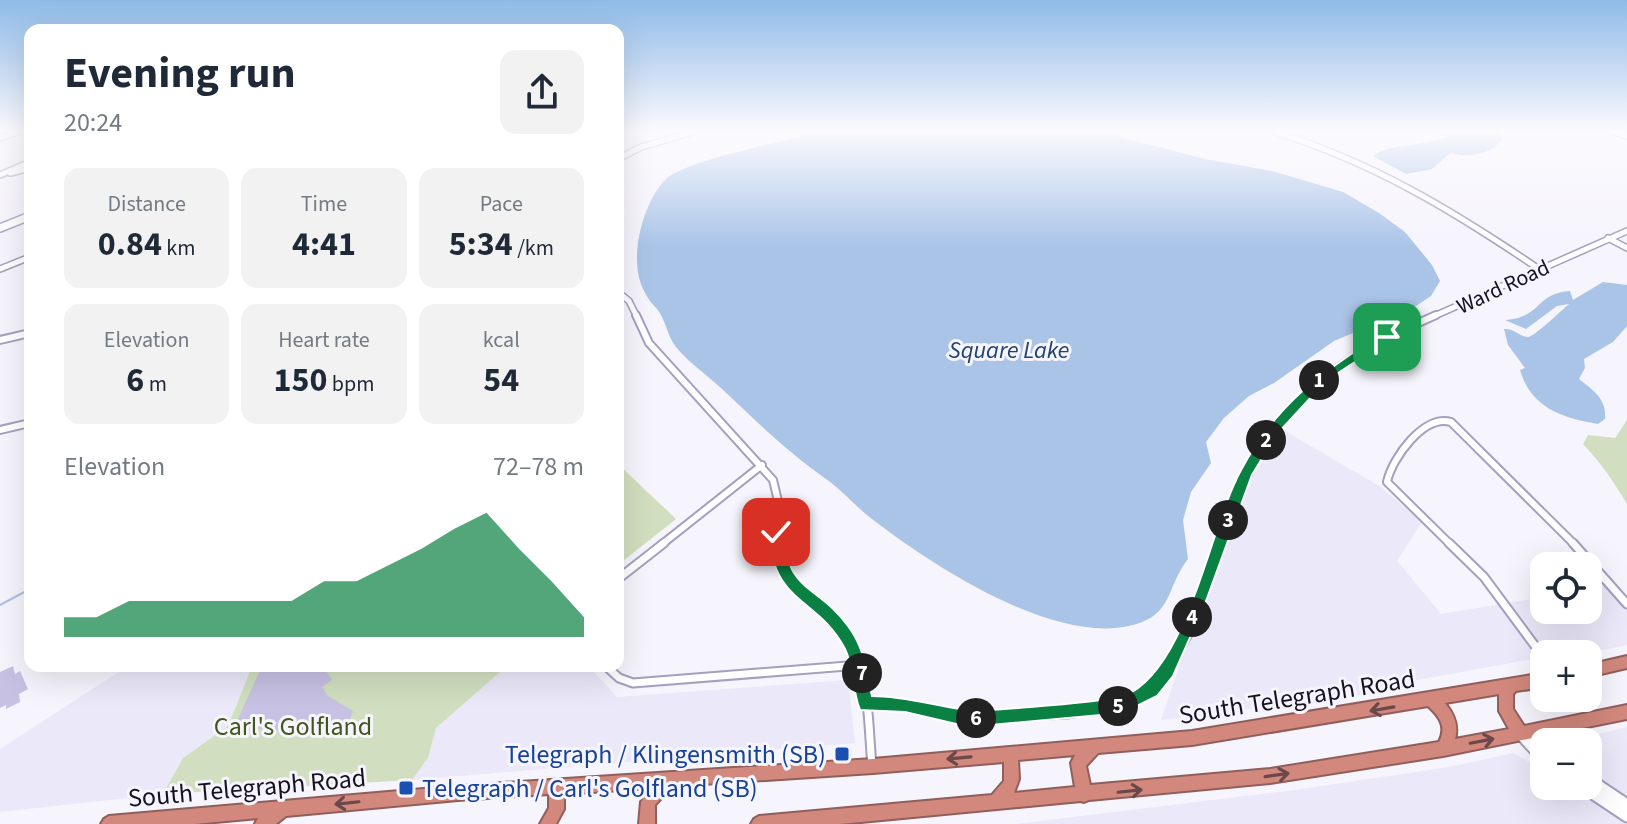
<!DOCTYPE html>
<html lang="en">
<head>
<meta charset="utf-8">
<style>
	body { margin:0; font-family:"Source Sans 3",sans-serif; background:#f2f2f3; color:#1f2937; height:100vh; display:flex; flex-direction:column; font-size:30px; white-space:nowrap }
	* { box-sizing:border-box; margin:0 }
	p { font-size:26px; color:#747a83 }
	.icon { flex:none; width:44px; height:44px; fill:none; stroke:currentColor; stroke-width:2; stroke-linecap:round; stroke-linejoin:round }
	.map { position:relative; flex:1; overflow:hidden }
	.sheet { position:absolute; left:24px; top:24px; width:600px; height:648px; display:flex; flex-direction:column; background:#fff; border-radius:16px; box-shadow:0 8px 32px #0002 }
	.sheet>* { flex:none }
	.fabs { position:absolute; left:1530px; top:552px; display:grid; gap:16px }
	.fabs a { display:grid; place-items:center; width:72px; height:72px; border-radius:16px; background:#fff; box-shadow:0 8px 32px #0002; font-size:40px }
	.pin { position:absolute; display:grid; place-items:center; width:68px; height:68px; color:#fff; margin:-34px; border-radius:16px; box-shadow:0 4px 12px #0006 }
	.km { position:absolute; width:40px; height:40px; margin:-20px; border-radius:50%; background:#222; color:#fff; font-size:22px; line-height:40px; text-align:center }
	.round { display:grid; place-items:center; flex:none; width:84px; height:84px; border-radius:16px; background:#f2f2f3 }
	.headline { display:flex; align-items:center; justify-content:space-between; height:136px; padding:0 40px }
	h1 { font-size:44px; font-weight:700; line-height:60px }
	.figures { display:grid; grid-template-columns:repeat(3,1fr); gap:12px; height:136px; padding:8px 40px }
	.figures div { display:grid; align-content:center; border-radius:16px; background:#f2f2f3; text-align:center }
	.figures b { font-size:34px; font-weight:700 }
	.figures small { font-size:22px; font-weight:400 }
	.figures p { font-size:22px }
	.chart { height:224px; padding:16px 40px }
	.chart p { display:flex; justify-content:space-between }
	.chart svg { width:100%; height:144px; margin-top:8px; fill:#0b8043; opacity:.7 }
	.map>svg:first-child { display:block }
	.built { fill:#ebe8f9 }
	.green { fill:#d1dfc0 }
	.water { fill:#aac4e8 }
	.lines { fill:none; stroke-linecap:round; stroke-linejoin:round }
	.stream { stroke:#aac4e8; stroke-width:2 }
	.building { fill:#c7c1e3 }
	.street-far2-casing { stroke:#a59fc0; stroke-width:8 }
	.street-far1-casing { stroke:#a59fc0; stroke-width:10 }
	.street-casing { stroke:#a59fc0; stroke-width:11 }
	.secondary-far1-casing { stroke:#a59fc0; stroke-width:10 }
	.secondary-casing { stroke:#a59fc0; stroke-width:15 }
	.highway-casing { stroke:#905f5b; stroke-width:4 }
	.street-far2 { stroke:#fff; stroke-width:5 }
	.street-far1 { stroke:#fff; stroke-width:6 }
	.street { stroke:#fff; stroke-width:7 }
	.secondary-far1 { stroke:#fff; stroke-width:7 }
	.secondary { stroke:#fff; stroke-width:11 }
	.highway { fill:#d2887c; fill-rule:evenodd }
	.oneway { stroke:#6b4849 }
	.route { fill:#0b8043; stroke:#fff; stroke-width:2 }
	.transit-dot { fill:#1a4fb4; stroke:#f6f4fc; stroke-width:3 }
	.labels { text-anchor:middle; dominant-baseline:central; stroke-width:6; stroke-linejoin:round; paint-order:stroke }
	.street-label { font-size:22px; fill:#16131f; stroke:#f6f4fc }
	.water-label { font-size:24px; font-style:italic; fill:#214170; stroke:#f6f4fc }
	.near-street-label { font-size:26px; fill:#16131f; stroke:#f6f4fc }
	.near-park-label { font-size:26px; fill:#41571d; stroke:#f6f4fc }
	.near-transit-label { font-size:26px; fill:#164399; stroke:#f6f4fc; text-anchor:end }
</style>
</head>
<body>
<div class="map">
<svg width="1627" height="824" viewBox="0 0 1627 824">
	<rect width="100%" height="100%" fill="#f6f4fc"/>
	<path class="built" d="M1280 428 1381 487 1422 522 1397 561 1441 614 1544 597V610H1588V589L1609 586 1627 610V645L1583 654H1544V657L1373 688 1369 694 1161 720 1201 601 1245 487Z
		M128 666H252L228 726 183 758 163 794 0 812V749Z
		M507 666H588L617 697 848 680 855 743 412 780 428 758 436 728Z
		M1627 727V797L1622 798 1588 777V742H1565Z
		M1513 753 1544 770V786H1568L1626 824H1016L1295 790 1449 767Z"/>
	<path class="green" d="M1627 420V504C1613 481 1603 465 1583 444L1588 435 1615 438Z
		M618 464 676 519 618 565Z
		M252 666H507L436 728 428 758 412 780 163 794 183 758 228 726Z"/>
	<path class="water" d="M818 132H1101L1205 159 1272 171 1343 192 1379 213 1405 232 1432 265 1440 281 1431 296 1413 308 1334 341 1274 383 1249 396 1224 418 1206 442 1211 463 1191 492 1183 520 1188 559C1165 589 1174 616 1129 626 1050 643 932 565 872 519 856 507 842 490 826 479 787 452 755 420 721 388 706 374 689 363 676 347 667 336 666 320 657 309 650 302 645 294 641 284 630 254 643 204 664 181 682 160 786 142 818 132Z
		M1449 132H1500L1503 138C1494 154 1468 158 1450 153L1432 169 1406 174 1373 156C1391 141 1439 148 1449 132Z
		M1603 282 1627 285V326L1613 342 1584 359 1585 368 1579 379C1593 390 1607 399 1605 419L1598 424C1562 418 1531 408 1520 370L1525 368 1508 345 1504 329C1514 328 1518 336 1528 337 1534 337 1563 309 1569 304L1557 306 1526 329 1505 320C1542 318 1535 293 1570 291L1573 300Z"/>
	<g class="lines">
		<path class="stream" d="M0 605 30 589"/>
	</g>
	<path class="building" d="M13 666 15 674 20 671 28 689 19 694 20 702 6 709V705L0 708V672Z
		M262 666H323L332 680 322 687 328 696 353 711 346 730H339L336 736 251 728 249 733 232 732Z"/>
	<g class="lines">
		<defs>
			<path id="street-far2" d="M1275 132C1373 162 1455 212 1539 269
				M1614 132 1627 136
				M0 138 18 132
				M618 159 641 147 693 132
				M10 173 30 168
				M0 175 30 162
				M1608 238 1627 248
				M0 269 30 257
				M618 292 629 301 637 317
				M1432 317 1627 231"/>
			<path id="street-far1" d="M636 315 649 343 773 480 778 501 776 545
				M0 340 30 333
				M0 430 30 423
				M661 545 762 465
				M1220 545C1262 416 1314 369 1436 315
				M1451 545 1387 482C1392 458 1424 414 1451 422L1575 545"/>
			<path id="street" d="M776 543C779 594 830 603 851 644 870 680 868 725 872 765
				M1449 543 1484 577 1544 658
				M1573 543 1627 604
				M618 579 664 543
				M606 666 619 678 633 683 860 665
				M866 704 908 705 976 719 1067 714 1123 705 1148 691 1169 667 1187 636 1221 543"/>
			<path id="secondary-far1" d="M0 228 30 216"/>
			<path id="secondary" d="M1521 734 1544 759
				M1588 779 1627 805
				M1582 786 1627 816"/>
			<path id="highway" d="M1627 656V668L1588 677V665Z
				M1544 673V687L1516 691 1513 694V709L1524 726 1627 705V719L1443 756 1270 783 1089 800 1084 802 1081 801 840 824H751L754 819 759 816 992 795 1004 781V762L873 773 672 786 655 805V824H639L641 802 651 788 564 794V809L556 824H540L549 808V794L458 800 286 816 276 824H255L258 818 194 824H101L104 819 109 816 458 786 873 759 1192 731ZM1499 694V711L1509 729 1455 739C1459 725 1454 714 1445 703ZM1428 706C1440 717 1447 727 1439 742L1270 769 1090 785 1086 766 1098 753 1192 745ZM1075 755 1071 763 1075 787 1014 793 1019 779 1018 760Z"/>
		</defs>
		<use href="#street-far2" class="street-far2-casing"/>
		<use href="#street-far1" class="street-far1-casing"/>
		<use href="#street" class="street-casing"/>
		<use href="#secondary-far1" class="secondary-far1-casing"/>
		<use href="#secondary" class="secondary-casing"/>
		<use href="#highway" class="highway-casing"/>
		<use href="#street-far2" class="street-far2"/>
		<use href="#street-far1" class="street-far1"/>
		<use href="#street" class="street"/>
		<use href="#secondary-far1" class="secondary-far1"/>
		<use href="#secondary" class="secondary"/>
		<use href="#highway" class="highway"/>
	</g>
	<defs><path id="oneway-shaft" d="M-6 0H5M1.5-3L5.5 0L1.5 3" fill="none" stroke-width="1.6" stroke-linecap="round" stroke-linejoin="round" transform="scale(2)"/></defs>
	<g class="oneway">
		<use href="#oneway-shaft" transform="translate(1382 709) rotate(170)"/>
		<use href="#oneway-shaft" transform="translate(1482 741) rotate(-11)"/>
		<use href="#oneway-shaft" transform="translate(959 758) rotate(175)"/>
		<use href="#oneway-shaft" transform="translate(1277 775) rotate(-8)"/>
		<use href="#oneway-shaft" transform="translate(1130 791) rotate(-6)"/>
		<use href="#oneway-shaft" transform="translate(347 803) rotate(174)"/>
	</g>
	<linearGradient id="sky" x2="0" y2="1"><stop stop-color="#8fbae8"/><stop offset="0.53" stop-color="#fbfafe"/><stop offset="1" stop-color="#fbfafe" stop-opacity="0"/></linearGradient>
	<rect width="1627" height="247" fill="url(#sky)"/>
	<path class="route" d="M1382 334 1393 337 1326 381 1277 434 1252 475 1205 604 1173 676 1157 696 1123 713 969 727 905 712 860 710C852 691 854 667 845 649 818 597 772 605 769 532L776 525 784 532C786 593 818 584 848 626 864 647 867 671 872 696 906 696 935 706 967 710 985 712 1110 701 1124 696 1188 670 1209 528 1241 470 1277 403 1320 373 1382 334Z"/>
	<g class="transit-dot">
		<rect x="834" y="746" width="16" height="16" rx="4"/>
		<rect x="398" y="780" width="16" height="16" rx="4"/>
	</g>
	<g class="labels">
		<g class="street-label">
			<text transform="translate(1503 287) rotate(-25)">Ward Road</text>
		</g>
		<g class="water-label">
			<text x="1009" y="350">Square Lake</text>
		</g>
		<g class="near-street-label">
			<text transform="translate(1297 697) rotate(-9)">South Telegraph Road</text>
			<text transform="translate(247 788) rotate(-5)">South Telegraph Road</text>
		</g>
		<g class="near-park-label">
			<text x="293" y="726">Carl's Golfland</text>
		</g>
		<g class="near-transit-label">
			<text x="826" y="754">Telegraph / Klingensmith (SB)</text>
			<text x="422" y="788" text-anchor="start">Telegraph / Carl's Golfland (SB)</text>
		</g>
	</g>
</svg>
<div class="fabs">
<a><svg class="icon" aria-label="locate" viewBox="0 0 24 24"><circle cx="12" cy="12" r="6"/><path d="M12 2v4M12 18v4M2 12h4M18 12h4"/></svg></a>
<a>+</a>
<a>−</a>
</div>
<div class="pin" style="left:1387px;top:337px;background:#1e9e55"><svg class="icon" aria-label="arrive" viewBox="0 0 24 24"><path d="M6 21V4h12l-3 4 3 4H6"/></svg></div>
<div class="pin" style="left:776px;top:532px;background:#d93025"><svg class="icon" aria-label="check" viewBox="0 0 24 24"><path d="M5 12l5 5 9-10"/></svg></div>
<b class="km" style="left:1319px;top:380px">1</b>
<b class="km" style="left:1266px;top:440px">2</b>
<b class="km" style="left:1228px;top:520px">3</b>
<b class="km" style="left:1192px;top:617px">4</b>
<b class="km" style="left:1118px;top:706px">5</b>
<b class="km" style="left:976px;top:718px">6</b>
<b class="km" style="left:862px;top:673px">7</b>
<section class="sheet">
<div class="headline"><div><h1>Evening run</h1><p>20:24</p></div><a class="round"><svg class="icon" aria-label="share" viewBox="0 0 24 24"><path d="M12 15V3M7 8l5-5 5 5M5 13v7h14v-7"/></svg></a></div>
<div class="figures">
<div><p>Distance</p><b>0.84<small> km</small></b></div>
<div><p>Time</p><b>4:41</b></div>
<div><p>Pace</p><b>5:34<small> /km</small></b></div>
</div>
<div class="figures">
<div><p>Elevation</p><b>6<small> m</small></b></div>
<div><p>Heart rate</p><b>150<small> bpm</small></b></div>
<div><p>kcal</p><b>54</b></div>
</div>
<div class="chart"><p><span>Elevation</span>72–78 m</p>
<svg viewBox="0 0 160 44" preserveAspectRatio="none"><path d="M0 44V38L10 38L20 33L30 33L40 33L50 33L60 33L70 33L80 27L90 27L100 22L110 17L120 11L130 6L140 17L150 27L160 38V44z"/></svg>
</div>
</section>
</div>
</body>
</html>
